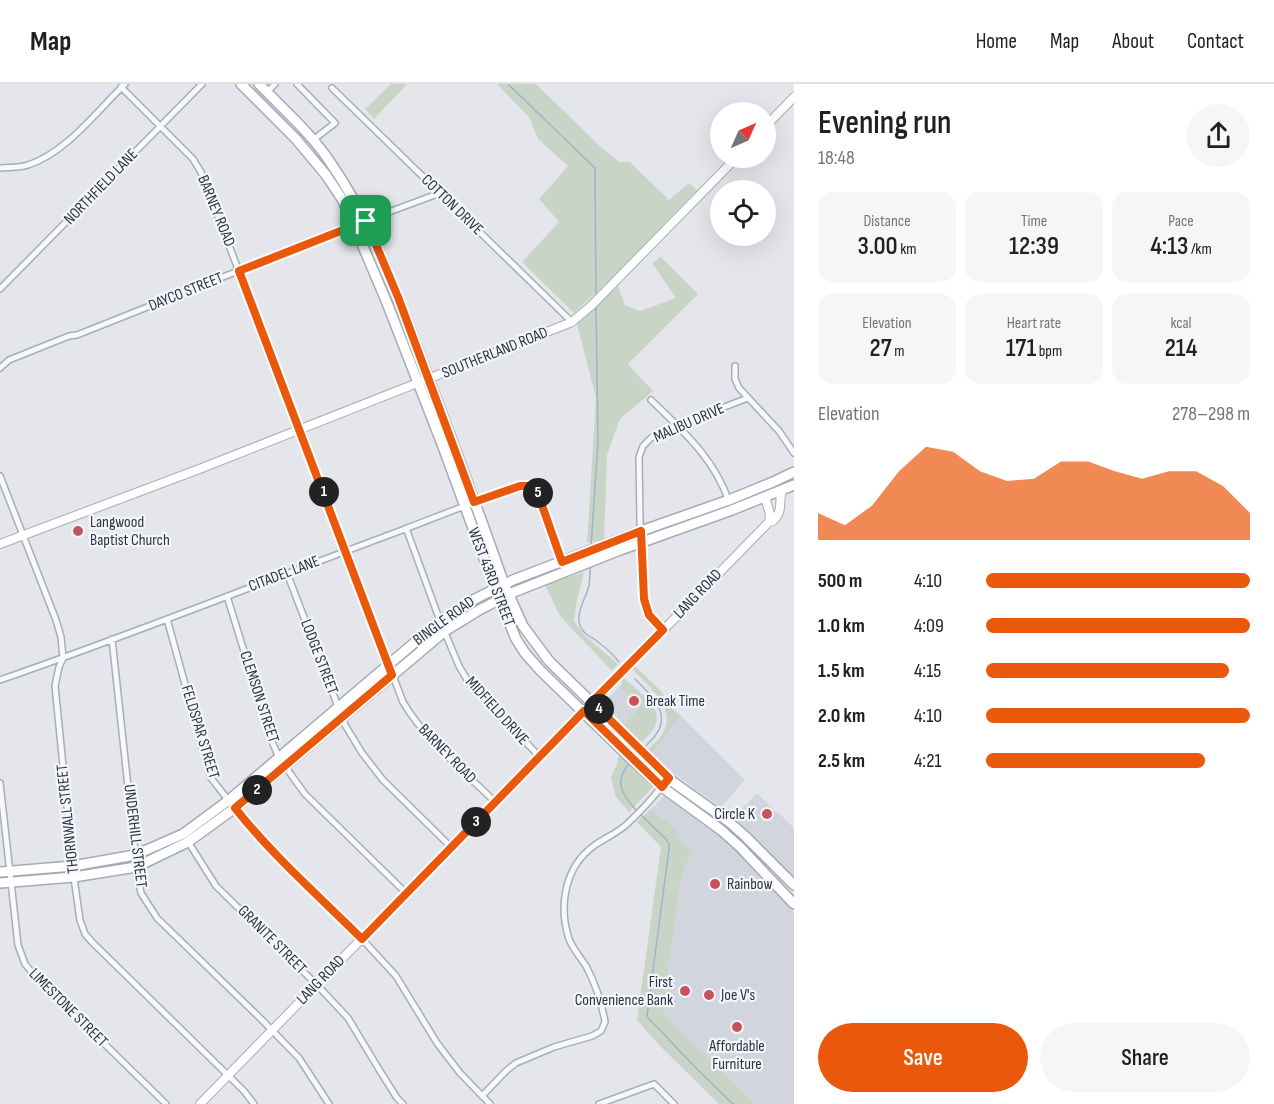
<!DOCTYPE html>
<html lang="en">
<head>
<meta charset="utf-8">
<style>
	body { margin:0; font-family:"Sofia Sans Condensed",sans-serif; background:#f6f6f6; color:#202124; height:100vh; display:flex; flex-direction:column; font-size:22px; white-space:nowrap }
	* { box-sizing:border-box; margin:0 }
	p { font-size:20px; color:#757577 }
	.icon { flex:none; width:33px; height:33px; fill:none; stroke:currentColor; stroke-width:2; stroke-linecap:round; stroke-linejoin:round }
	.map { position:relative; flex:1; overflow:hidden }
	.drawer { display:flex; flex-direction:column; background:#fff; width:480px }
	.drawer>* { flex:none }
	.needle { width:39px; rotate:45deg }
	.buttons { position:absolute; left:710px; top:18px; display:grid; gap:12px }
	.buttons a { display:grid; place-items:center; width:66px; height:66px; border-radius:50%; background:#fff; box-shadow:0 6px 24px #0002; font-size:30px }
	.pin { position:absolute; display:grid; place-items:center; width:51px; height:51px; color:#fff; margin:-26px; border-radius:12px; box-shadow:0 3px 9px #0006 }
	.km { position:absolute; width:30px; height:30px; margin:-15px; border-radius:50%; background:#222; color:#fff; font-size:16px; line-height:30px; text-align:center }
	.round { display:grid; place-items:center; flex:none; width:63px; height:63px; border-radius:32px; background:#f6f6f6 }
	.overview { display:flex; align-items:center; justify-content:space-between; height:102px; padding:0 24px }
	h1 { font-size:33px; font-weight:600; line-height:45px }
	.figures { display:grid; grid-template-columns:repeat(3,1fr); gap:9px; height:102px; padding:6px 24px }
	.figures div { display:grid; align-content:center; border-radius:15px; background:#f6f6f6; text-align:center }
	.figures b { font-size:26px; font-weight:600 }
	.figures small { font-size:16px; font-weight:400 }
	.figures p { font-size:16px }
	.chart { height:168px; padding:12px 24px }
	.chart p { display:flex; justify-content:space-between }
	.chart svg { width:100%; height:108px; margin-top:6px; fill:#ea580c; opacity:.7 }
	.cta { display:flex; gap:12px; margin-top:auto; padding:12px 24px }
	.cta a { flex:1; height:69px; border-radius:36px; background:#ea580c; color:#fff; font-size:24px; font-weight:600; line-height:69px; text-align:center }
	.cta a+a { background:#f6f6f6; color:#202124 }
	ul { padding:0 24px; list-style:none; font-size:20px }
	li { display:grid; grid-template-columns:96px 72px 1fr; align-items:center; height:45px }
	li i { height:15px; border-radius:8px; background:#ea580c }
	header { display:flex; align-items:center; gap:36px; box-sizing:border-box; height:84px; padding:0 30px; background:#fff; border-bottom:2px solid #e0e0e0 }
	header strong { font-size:28px }
	nav { display:flex; gap:33px; margin-inline-start:auto; font-size:21px }
	main { display:flex; flex:1; min-height:0 }
	.map>svg:first-child { display:block }
	.built { fill:#d2d5dd }
	.green { fill:#c8d5c6 }
	.lines { fill:none; stroke-linecap:round; stroke-linejoin:round }
	.stream { stroke:#a2b2c9; stroke-width:1.5 }
	.street-casing { stroke:#a9adb5; stroke-width:8 }
	.secondary-casing { stroke:#a9adb5; stroke-width:10 }
	.primary-casing { stroke:#a4aab6; stroke-width:12 }
	.street { stroke:#f7f8fa; stroke-width:5 }
	.secondary { stroke:#fff; stroke-width:8 }
	.primary { stroke:#fff; stroke-width:9 }
	.route-casing { stroke:#fff; stroke-width:12 }
	.route { stroke:#ea580c; stroke-width:8 }
	.poi-dot { fill:#c8525a; stroke:#f4f6f9; stroke-width:2 }
	.labels { text-anchor:middle; dominant-baseline:central; stroke-width:4.5; stroke-linejoin:round; paint-order:stroke }
	.street-label { font-size:16px; fill:#2d3343; stroke:#f4f6f9 }
	.poi-label { font-size:16px; fill:#2d3343; stroke:#f4f6f9; text-anchor:start }
</style>
</head>
<body>
<header>
<strong>Map</strong>
<nav><a>Home</a><a>Map</a><a>About</a><a>Contact</a></nav>
</header>
<main>
<div class="map">
<svg width="794" height="1020" viewBox="0 0 794 1020">
	<rect width="100%" height="100%" fill="#e4e6eb"/>
	<path class="built" d="M620 602 628 609 630 607 643 620 623 641 602 620Z
		M681 632 745 696 721 723 674 690 652 669Z
		M757 709 777 729 778 728 794 744V793L748 747 732 735Z
		M664 712 711 745 728 759 751 780 794 829V1020H756L663 930 666 927 663 924 681 794 686 787 683 784 684 761 679 750 671 741 651 725Z"/>
	<path class="green" d="M391 0H407L374 35 365 25Z
		M497 0H536L602 64 620 78H630L669 116 689 99 697 106 614 192 574 229 522 178 559 138 539 115 568 82 538 55 529 33Z
		M661 173 698 210 628 280 653 307 620 335 607 371 604 455 587 459 596 314 577 240 618 202 625 221 640 227 676 214 652 179Z
		M584 488 577 516 574 537 584 551 618 580 612 587 560 532 545 501Z
		M634 581 661 607 670 623 681 632 652 669 648 665C687 635 657 610 632 585Z
		M625 595C647 615 675 631 641 658L623 641 643 620 631 608 628 610 620 602 622 599 619 596Z
		M621 671 653 703 629 728 616 713 611 694 618 677 617 675Z
		M651 725 671 741 679 750 684 761 693 768 683 784 686 786 681 794 663 924 666 927 663 930 756 1020H719L661 963 637 936 661 763 637 738Z"/>
	<g class="lines">
		<path class="stream" d="M508 0 595 84 596 211
			M591 463 598 358 596 222
			M590 483C590 489 590 495 589 502 585 517 570 536 586 550 590 553 595 555 598 558 606 564 613 570 619 578
			M635 595C650 610 673 629 655 652 652 656 648 659 645 663
			M629 680C613 698 623 713 638 728
			M641 731 666 755 669 760V765L647 932C651 939 658 943 663 949 685 974 709 997 733 1020"/>
		<defs>
			<path id="street" d="M297 0 335 39 313 56
				M121 3 193 75 201 88 403 618C426 657 463 686 495 718
				M332 4 572 238
				M267 8 275 0
				M0 84C9 83 20 84 28 81 66 69 97 27 125 0
				M0 205 202 0
				M735 282V295L739 304 779 347 794 369
				M0 284 9 276 69 252 77 251 354 141 440 109
				M651 316C683 347 715 375 729 418
				M0 392 56 536 61 553 63 574 59 583 55 602 75 801 80 836 85 850 93 859 244 1007 254 1020
				M406 444 440 537 459 582 469 599 539 672
				M287 489 345 641 362 669 383 696 451 763
				M227 512 271 655 279 674 305 710 406 809
				M167 535 211 694 247 740 297 793 362 855 396 892 437 959 460 989 490 1020
				M664 546 649 531 644 515 640 438 639 373 643 362 651 354 677 341 748 314
				M112 555 134 758 137 790 141 809 157 834 260 934 299 974 329 1020
				M0 596C136 549 270 495 405 445 444 430 481 415 520 402H530L538 410 563 478
				M0 699 18 861 25 880 35 892 166 1020
				M187 756 216 802 317 901 348 934 380 987 397 1014 403 1020
				M482 1012 506 987 516 979 554 963 592 952 601 947 605 938C602 920 595 899 586 882 580 873 573 865 569 855 558 821 565 782 595 761 605 754 617 749 626 741 639 729 652 715 663 701
				M599 1020 654 1000 674 1020"/>
			<path id="secondary" d="M765 43 794 13
				M769 438 773 437C784 426 778 419 782 406
				M0 460 202 384 572 238 592 221 736 74
				M200 1020 769 438 770 430 765 413"/>
			<path id="primary" d="M241 0 296 55 326 91 342 115 354 141 387 219 442 360 495 504 516 555 525 569 540 586 627 671 662 703 721 746 740 763 794 820
				M259 0C284 26 312 50 332 81 370 136 392 199 416 261 446 340 476 420 504 500L523 542 549 577 673 698 728 737 746 753 794 801
				M0 788 73 782 135 771 183 750 229 716 440 537 475 515 513 496 641 447 729 416 773 398 794 388
				M0 799 74 793 136 783 188 758 235 724 445 547 481 525 514 508 620 466 732 426 794 401"/>
		</defs>
		<use href="#street" class="street-casing"/>
		<use href="#secondary" class="secondary-casing"/>
		<use href="#primary" class="primary-casing"/>
		<use href="#street" class="street"/>
		<use href="#secondary" class="secondary"/>
		<use href="#primary" class="primary"/>
	</g>
	<g class="lines">
		<defs>
			<path id="route" d="M366 137 398 213 474 418 520 402H530L538 410 562 478 641 447 644 515 649 531 663 546 592 618 669 694 662 703 584 627 362 855C319 812 273 772 235 724L392 591 239 187Z"/>
		</defs>
		<use href="#route" class="route-casing"/>
		<use href="#route" class="route"/>
	</g>
	<g class="poi-dot">
		<circle cx="78" cy="447" r="6"/>
		<circle cx="634" cy="617" r="6"/>
		<circle cx="767" cy="730" r="6"/>
		<circle cx="715" cy="800" r="6"/>
		<circle cx="685" cy="907" r="6"/>
		<circle cx="709" cy="911" r="6"/>
		<circle cx="737" cy="943" r="6"/>
	</g>
	<g class="labels">
		<g class="street-label">
			<text transform="translate(101 103) rotate(-46)">NORTHFIELD LANE</text>
			<text transform="translate(452 121) rotate(44)">COTTON DRIVE</text>
			<text transform="translate(216 127) rotate(68)">BARNEY ROAD</text>
			<text transform="translate(186 208) rotate(-22)">DAYCO STREET</text>
			<text transform="translate(495 269) rotate(-22)">SOUTHERLAND ROAD</text>
			<text transform="translate(689 339) rotate(-24)">MALIBU DRIVE</text>
			<text transform="translate(284 490) rotate(-21)">CITADEL LANE</text>
			<text transform="translate(491 493) rotate(69)">WEST 43RD STREET</text>
			<text transform="translate(698 510) rotate(-46)">LANG ROAD</text>
			<text transform="translate(444 537) rotate(-36)">BINGLE ROAD</text>
			<text transform="translate(319 573) rotate(69)">LODGE STREET</text>
			<text transform="translate(259 613) rotate(72)">CLEMSON STREET</text>
			<text transform="translate(497 627) rotate(48)">MIDFIELD DRIVE</text>
			<text transform="translate(200 648) rotate(73)">FELDSPAR STREET</text>
			<text transform="translate(447 670) rotate(46)">BARNEY ROAD</text>
			<text transform="translate(68 735) rotate(-96)">THORNWALL STREET</text>
			<text transform="translate(135 752) rotate(83)">UNDERHILL STREET</text>
			<text transform="translate(272 856) rotate(45)">GRANITE STREET</text>
			<text transform="translate(321 896) rotate(-46)">LANG ROAD</text>
			<text transform="translate(68 924) rotate(45)">LIMESTONE STREET</text>
		</g>
		<g class="poi-label">
			<text x="90" y="438">Langwood<tspan x="90" dy="18">Baptist Church</tspan></text>
			<text x="646" y="617">Break Time</text>
			<text x="755" y="730" text-anchor="end">Circle K</text>
			<text x="727" y="800">Rainbow</text>
			<text x="673" y="898" text-anchor="end">First<tspan x="673" dy="18">Convenience Bank</tspan></text>
			<text x="721" y="911">Joe V's</text>
			<text x="737" y="962" text-anchor="middle">Affordable<tspan x="737" dy="18">Furniture</tspan></text>
		</g>
	</g>
</svg>
<div class="buttons">
<a><svg class="needle" viewBox="-14 -14 28 28"><path d="M0-13l5 13h-10z" fill="#e53935"/><path d="M0 13l5-13h-10z" fill="#757577"/></svg></a>
<a><svg class="icon" aria-label="locate" viewBox="0 0 24 24"><circle cx="12" cy="12" r="6"/><path d="M12 2v4M12 18v4M2 12h4M18 12h4"/></svg></a>
</div>
<div class="pin" style="left:366px;top:137px;background:#1e9e55"><svg class="icon" aria-label="arrive" viewBox="0 0 24 24"><path d="M6 21V4h12l-3 4 3 4H6"/></svg></div>
<b class="km" style="left:324px;top:408px">1</b>
<b class="km" style="left:257px;top:706px">2</b>
<b class="km" style="left:476px;top:738px">3</b>
<b class="km" style="left:599px;top:625px">4</b>
<b class="km" style="left:538px;top:409px">5</b>
</div>
<section class="drawer">
<div class="overview"><div><h1>Evening run</h1><p>18:48</p></div><a class="round"><svg class="icon" aria-label="share" viewBox="0 0 24 24"><path d="M12 15V3M7 8l5-5 5 5M5 13v7h14v-7"/></svg></a></div>
<div class="figures">
<div><p>Distance</p><b>3.00<small> km</small></b></div>
<div><p>Time</p><b>12:39</b></div>
<div><p>Pace</p><b>4:13<small> /km</small></b></div>
</div>
<div class="figures">
<div><p>Elevation</p><b>27<small> m</small></b></div>
<div><p>Heart rate</p><b>171<small> bpm</small></b></div>
<div><p>kcal</p><b>214</b></div>
</div>
<div class="chart"><p><span>Elevation</span>278–298 m</p>
<svg viewBox="0 0 160 44" preserveAspectRatio="none"><path d="M0 44V33L10 38L20 30L30 16L40 6L50 8L60 16L70 20L80 19L90 12L100 12L110 16L120 19L130 16L140 16L150 22L160 33V44z"/></svg>
</div>
<ul>
<li><b>500 m</b>4:10<i style="width:100%"></i></li>
<li><b>1.0 km</b>4:09<i style="width:100%"></i></li>
<li><b>1.5 km</b>4:15<i style="width:92%"></i></li>
<li><b>2.0 km</b>4:10<i style="width:100%"></i></li>
<li><b>2.5 km</b>4:21<i style="width:83%"></i></li>
</ul>
<div class="cta"><a>Save</a><a>Share</a></div>
</section>
</main>
</body>
</html>
